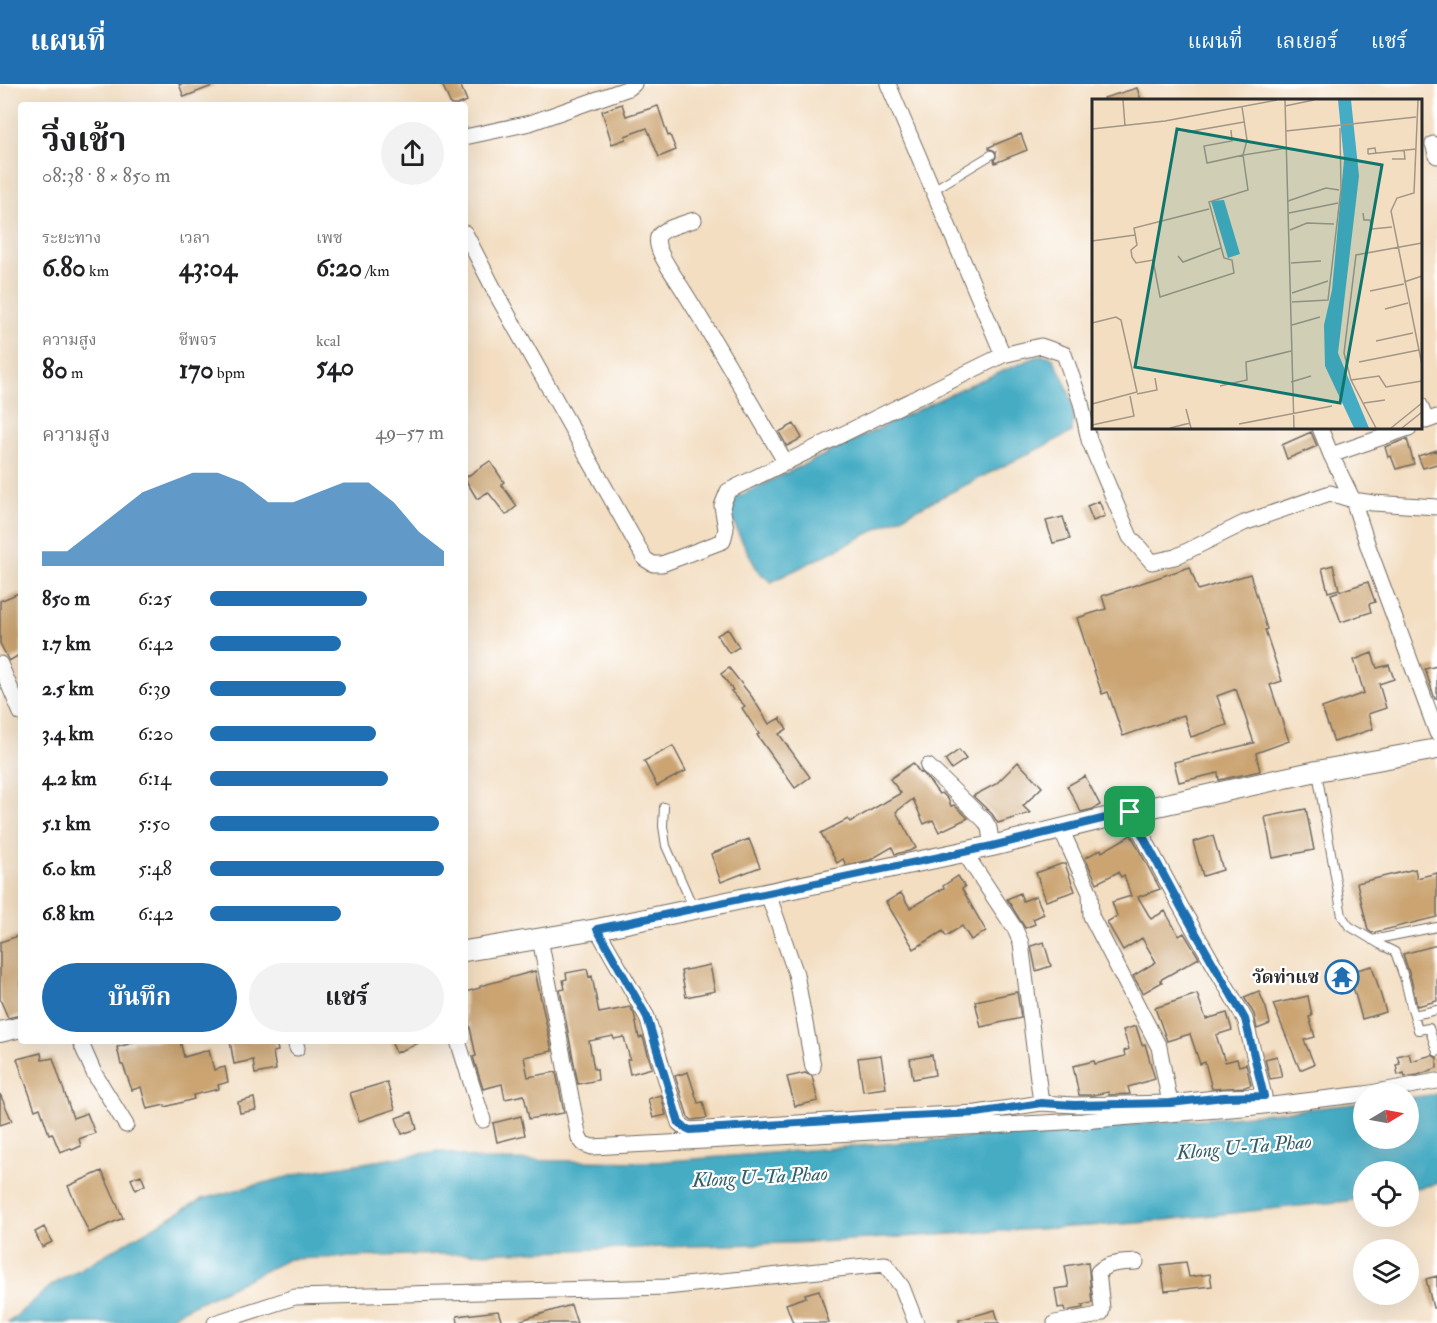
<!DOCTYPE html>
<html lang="th">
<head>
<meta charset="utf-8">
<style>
	body { margin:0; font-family:"IM FELL Double Pica","Noto Serif Thai",serif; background:#f2f2f2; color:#202124; height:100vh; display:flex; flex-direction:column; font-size:22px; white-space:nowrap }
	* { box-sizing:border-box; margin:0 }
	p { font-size:20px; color:#757577 }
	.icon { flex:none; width:33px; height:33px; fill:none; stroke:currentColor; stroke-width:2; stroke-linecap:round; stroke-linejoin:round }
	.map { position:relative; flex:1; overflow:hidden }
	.panel { position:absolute; left:18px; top:18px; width:450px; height:942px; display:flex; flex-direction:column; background:#fff; border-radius:6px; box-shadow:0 6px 24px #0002 }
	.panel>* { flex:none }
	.needle { width:39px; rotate:80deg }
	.controls { position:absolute; left:1353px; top:999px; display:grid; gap:12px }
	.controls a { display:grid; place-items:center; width:66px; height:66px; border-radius:50%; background:#fff; box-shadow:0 6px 24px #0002; font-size:30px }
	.pin { position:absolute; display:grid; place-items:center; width:51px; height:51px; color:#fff; margin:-26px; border-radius:12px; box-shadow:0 3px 9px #0006 }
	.round { display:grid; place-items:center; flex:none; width:63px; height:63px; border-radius:32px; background:#f2f2f2 }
	.overview { display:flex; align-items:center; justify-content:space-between; height:102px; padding:0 24px }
	h1 { font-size:33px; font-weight:700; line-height:45px }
	.metrics { display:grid; grid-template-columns:repeat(3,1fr); gap:9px; height:102px; padding:6px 24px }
	.metrics div { display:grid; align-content:center }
	.metrics b { font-size:26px; font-weight:700 }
	.metrics small { font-size:16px; font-weight:400 }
	.metrics p { font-size:16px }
	.chart { height:168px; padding:12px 24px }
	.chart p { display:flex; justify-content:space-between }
	.chart svg { width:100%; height:108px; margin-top:6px; fill:#1f6fb2; opacity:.7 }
	.primary-button { display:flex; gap:12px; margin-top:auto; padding:12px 24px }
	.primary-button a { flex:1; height:69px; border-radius:36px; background:#1f6fb2; color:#fff; font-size:24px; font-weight:700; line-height:69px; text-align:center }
	.primary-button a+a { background:#f2f2f2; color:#202124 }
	ul { padding:0 24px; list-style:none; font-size:20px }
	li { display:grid; grid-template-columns:96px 72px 1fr; align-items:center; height:45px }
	li i { height:15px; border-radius:8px; background:#1f6fb2 }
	header { display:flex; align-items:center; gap:36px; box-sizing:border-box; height:84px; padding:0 30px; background:#1f6fb2; color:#fff }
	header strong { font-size:28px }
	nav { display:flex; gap:33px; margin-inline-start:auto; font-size:21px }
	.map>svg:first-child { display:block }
	.water { fill:#44acc4; stroke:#386c78; stroke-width:1.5 }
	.building { fill:#cba472 }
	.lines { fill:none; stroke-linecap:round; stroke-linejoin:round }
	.service-casing { stroke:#716a60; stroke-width:10 }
	.minor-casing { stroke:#716a60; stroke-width:17 }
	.tertiary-casing { stroke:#716a60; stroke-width:22 }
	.service { stroke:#fff; stroke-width:8 }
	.minor { stroke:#fff; stroke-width:15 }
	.tertiary { stroke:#fff; stroke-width:20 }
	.route-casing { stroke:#fff; stroke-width:12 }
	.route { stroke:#1f6fb2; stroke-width:8 }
	.labels { text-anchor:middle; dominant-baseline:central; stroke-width:4.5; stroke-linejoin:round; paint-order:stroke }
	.poi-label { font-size:18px; font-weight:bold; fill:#2b2b2b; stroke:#fff; text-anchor:end }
	.water-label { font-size:20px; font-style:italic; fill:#355f68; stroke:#fff }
	.inset-road { fill:none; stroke:#a39686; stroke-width:1.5 }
	.view { fill:#0f766e; fill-opacity:0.15; stroke:#0f766e; stroke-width:3 }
	.inset-edge { fill:none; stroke:#2b2b2b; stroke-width:3 }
</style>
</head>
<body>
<header>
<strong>แผนที่</strong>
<nav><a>แผนที่</a><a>เลเยอร์</a><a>แชร์</a></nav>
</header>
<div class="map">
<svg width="1437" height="1239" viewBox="0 0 1437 1239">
	<rect width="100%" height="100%" fill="#fff"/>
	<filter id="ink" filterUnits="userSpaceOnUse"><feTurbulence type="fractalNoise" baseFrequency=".0167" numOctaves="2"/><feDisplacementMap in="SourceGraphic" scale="12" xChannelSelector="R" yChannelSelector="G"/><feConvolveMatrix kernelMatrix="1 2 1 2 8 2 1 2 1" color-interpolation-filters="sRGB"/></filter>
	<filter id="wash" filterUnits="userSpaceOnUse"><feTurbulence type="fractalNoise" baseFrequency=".008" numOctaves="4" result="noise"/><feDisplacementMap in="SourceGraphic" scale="24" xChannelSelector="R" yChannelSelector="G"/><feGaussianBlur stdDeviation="1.35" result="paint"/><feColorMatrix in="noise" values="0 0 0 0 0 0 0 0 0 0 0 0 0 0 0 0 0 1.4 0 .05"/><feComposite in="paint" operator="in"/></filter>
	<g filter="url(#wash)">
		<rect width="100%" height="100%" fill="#f3dec2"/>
		<path class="water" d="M1041 271 1052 273C1061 289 1072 309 1073 328 1074 334 1072 341 1072 348L771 498 758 487 739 451 731 431 732 420 737 413 965 303Z
			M1437 1010V1100L1409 1105 1408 1088H1364L1363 1114 1347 1117 1137 1139 817 1158 289 1175 183 1226 163 1239H8L52 1201 202 1115 306 1088 439 1067 482 1076 656 1078 1241 1032 1363 1019 1364 1054H1408L1409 1014Z"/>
		<g id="blocks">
			<path class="building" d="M179 0H215V1L184 13Z
				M442 0H460L467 17 457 21H451Z
				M1137 4 1141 16H1105L1104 14Z
				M622 20 626 32 658 22 668 52 670 51 676 66 659 73 647 44 625 52 626 55 612 60 602 27Z
				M1021 50 1027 66 995 79 994 76 996 73V68L993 66 989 65V63Z
				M794 340 802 354 787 362 779 348Z
				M1311 348 1317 362 1287 375 1282 361Z
				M1407 355 1414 380 1396 385 1391 372 1388 373 1385 363Z
				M1437 366V380L1423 384 1418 372Z
				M490 377 504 398 501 400 517 422 506 431 488 408 477 415 465 395V394Z
				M1099 417 1105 432 1093 437 1087 422Z
				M1063 433 1070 455 1053 459 1046 437Z
				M1333 481 1339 505 1328 508 1322 484Z
				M1190 483 1198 506 1250 490 1267 545 1265 546 1282 597 1270 601 1289 657 1256 669 1260 687 1219 696 1218 689 1179 698 1174 678 1254 659 1236 605 1217 612 1227 641 1191 653 1184 631 1123 652 1108 608 1102 610 1093 583 1077 534 1106 525 1102 512Z
				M1368 498 1375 518 1369 520 1371 528 1341 538 1331 510Z
				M21 508V570L9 577 0 559V517Z
				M728 545 739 563 729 569 717 551Z
				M1372 569 1377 584 1389 581 1394 595 1379 600 1386 624 1368 630 1373 645 1334 658 1322 624 1364 609 1354 576Z
				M1437 582V615H1435L1425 585Z
				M729 584 752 613 769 640 780 634 787 645 779 650 810 693 795 704 757 651 759 650 742 624 745 622 731 607 733 606 721 590Z
				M673 662 686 687 657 702 644 677Z
				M959 666 966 675 951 685 945 676Z
				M1018 678 1042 703 1023 722 1030 729 998 739 992 730 973 712 996 700Z
				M913 679 920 689 921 688 931 699 939 710 942 709 948 715 951 722 954 721 968 734 939 748 933 736 924 740 913 715 896 728 916 764 909 767 895 770 892 763 870 776 846 781 843 775 837 779 821 749 848 735 850 738 901 709 890 695Z
				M1085 692 1100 721 1093 725 1081 728 1067 702Z
				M1306 725 1314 766 1273 774 1265 733Z
				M1131 751 1160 805 1138 813 1151 835 1165 827 1179 852 1184 849 1199 874 1160 896 1162 898 1143 909 1133 892 1156 878 1142 854 1123 866 1107 838 1117 832 1112 818 1131 812 1124 791 1121 793 1118 788 1097 799 1085 774 1101 765 1102 768Z
				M1213 752 1223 786 1203 792 1193 758Z
				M749 755 760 783 721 798 711 770Z
				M1061 780H1065L1075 807 1046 817 1036 789Z
				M1415 785 1417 794 1437 789V833L1372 849 1368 846 1357 799Z
				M958 792 965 803 962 805 986 847 971 856 962 842 946 852 943 847 914 865 886 818 901 809 910 824 944 804 943 802Z
				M1020 809 1023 817 1036 812 1044 830 1033 835 1035 840 1025 844 1007 815Z
				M21 851V931L8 934 0 915V858Z
				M1044 858 1051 882 1036 887 1031 862Z
				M1437 861V917L1417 922 1411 895 1403 870Z
				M710 881 715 907 686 913 681 887Z
				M1372 882 1386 928 1362 935 1349 888Z
				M587 885 589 893 592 892 599 929 630 923 634 929 639 954 643 953 652 984 630 990 627 976 630 975 624 953 614 955 613 952 589 957 594 985H597L598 996 578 1000 560 906 565 905 563 896 567 895 566 889Z
				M535 887 552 967 524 973 528 993 556 988 564 1029 529 1035 524 1011 505 1015 502 1000 483 1005 473 973 476 972 469 939 465 940V908L480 904V902Z
				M1259 907 1266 924 1270 940 1257 945 1254 930 1244 913Z
				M1017 908 1021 934 981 943 975 917Z
				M1197 910 1206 935 1227 929 1232 946 1216 951 1225 978 1237 975 1239 982 1246 980 1251 1001 1245 1003 1212 1005 1205 978 1200 980 1190 950 1167 957 1155 924Z
				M1308 912 1312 932 1309 933 1315 953 1304 956 1314 980 1300 986 1273 920Z
				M1136 942 1142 961 1145 960 1155 995 1128 1003 1130 1010 1109 1011 1108 1008 1093 1011H1079L1073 982 1094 977 1095 980 1125 972 1124 967 1129 965 1123 946Z
				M133 957H180L184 973 209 966 214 986 225 983 228 998 218 1001 219 1005 193 1011 194 1015 165 1023V1021L147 1025 141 1003 132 1006 123 981H121L117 963 133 959Z
				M230 957H276L278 967 273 968 276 986 255 990 253 976 234 980Z
				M391 957H423L396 969Z
				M41 969 42 976 53 974 73 1034 87 1029 95 1049 79 1055 81 1062 72 1066 71 1064 60 1068 52 1049 49 1050 40 1024 35 1026 17 975Z
				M1409 969 1411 977 1432 971 1437 974V984L1418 991 1405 993 1404 989 1398 991 1396 981 1400 980 1397 972Z
				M881 971 886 1004 863 1007 858 974Z
				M932 971 935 991 913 995 910 975Z
				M1277 972 1282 993 1270 995 1265 975Z
				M688 988 698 1019 703 1018 707 1034 692 1036 688 1033 675 992Z
				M805 989 812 992 818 1017 795 1022 787 993Z
				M387 998 395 1025 359 1037 350 1009Z
				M0 1010 12 1037 0 1041Z
				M661 1011 666 1031 653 1034 648 1015Z
				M254 1014 256 1026 240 1029 238 1018Z
				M412 1028 417 1045 402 1050 396 1034Z
				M521 1032 525 1051 497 1058 493 1039Z
				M102 1087 123 1134 89 1149 68 1102Z
				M141 1091 145 1101 136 1106 131 1095Z
				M44 1143 52 1158 42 1163 35 1148Z
				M1088 1178 1092 1219 1082 1221 1083 1224 1065 1227 1064 1223 1058 1224 1055 1205 1069 1203 1065 1182Z
				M1186 1178 1189 1193 1210 1190 1212 1202 1165 1207 1161 1181Z
				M1437 1192V1224H1433L1426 1195Z
				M819 1206 829 1239H793L786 1220 806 1213 805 1210Z
				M571 1221 577 1239H521V1236Z
				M995 1226 999 1239H959V1236Z
				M498 1227 502 1239H458L457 1232Z"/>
		</g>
	</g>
	<g filter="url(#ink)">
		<use href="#blocks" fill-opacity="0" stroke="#716a60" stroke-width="1.5"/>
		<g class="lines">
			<defs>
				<path id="service" d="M933 106 991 71
					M1317 688 1342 832 1349 842 1381 861 1395 868 1405 896 1411 922 1414 931 1437 926
					M664 723 663 742 666 762 693 823
					M1372 856 1437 843
					M1414 931 1418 946 1429 944 1437 968"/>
				<path id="minor" d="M888 0 1003 271
					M465 53 530 39 629 4 634 0
					M1433 60 1437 72
					M694 136C685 139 661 145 658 153 654 165 672 188 678 198 716 257 750 319 786 379
					M465 149 498 213 645 475 653 480H662L723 457 726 445 722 422 728 407 1003 271 1041 262 1064 270 1081 319 1089 356 1130 453 1152 478 1175 473 1244 439 1330 409 1353 416 1369 465 1437 649
					M1420 321 1426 337 1437 333
					M1320 344 1331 371 1353 416 1373 419 1437 423
					M1331 371 1409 344
					M0 580 21 629
					M928 682 985 737 989 744 992 762
					M1061 745 1090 809 1091 832 1159 963 1170 1019
					M964 768 1015 845 1021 859 1041 1019
					M768 810 796 890 813 983
					M597 845 647 933 679 1039 684 1043 690 1046 891 1033 977 1029 1041 1019 1074 1021 1170 1019 1224 1013 1264 1012 1245 935 1182 825 1130 728
					M540 855 579 1054 584 1060 592 1063 1082 1037 1255 1023 1364 1010
					M80 957 94 989 126 1041
					M295 957 297 964
					M458 957 483 1036
					M1365 1010 1437 997
					M215 1239 295 1213 666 1203 885 1180 902 1203 916 1239
					M1055 1239 1094 1232 1101 1229 1102 1224 1098 1188C1108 1178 1123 1179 1136 1178"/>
				<path id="tertiary" d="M465 867 597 845 694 825 992 762 1130 728 1317 687 1437 665
					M0 948 21 943"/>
			</defs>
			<use href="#service" class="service-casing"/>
			<use href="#minor" class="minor-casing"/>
			<use href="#tertiary" class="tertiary-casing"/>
			<use href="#service" class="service"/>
			<use href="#minor" class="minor"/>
			<use href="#tertiary" class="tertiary"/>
		</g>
	</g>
	<g class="lines" filter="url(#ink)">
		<defs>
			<path id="route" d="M1130 728 1182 825 1245 935 1264 1012 1224 1013 1170 1019 1074 1021 1041 1019 977 1029 891 1033 690 1046 684 1043 679 1039 647 933 597 845 992 762Z"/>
		</defs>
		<use href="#route" class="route-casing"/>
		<use href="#route" class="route"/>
	</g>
	<defs>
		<symbol id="temple-ring" viewBox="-11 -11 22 22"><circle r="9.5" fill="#fff" stroke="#1f6fb2" stroke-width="1.5"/><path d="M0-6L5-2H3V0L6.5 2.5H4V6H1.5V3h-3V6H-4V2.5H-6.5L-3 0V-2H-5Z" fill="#1f6fb2"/></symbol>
	</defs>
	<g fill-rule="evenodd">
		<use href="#temple-ring" x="1323" y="874" width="38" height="38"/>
	</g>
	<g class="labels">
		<g class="poi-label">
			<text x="1319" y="893">วัดท่าแซ</text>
		</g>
		<g class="water-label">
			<text transform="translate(1244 1063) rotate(-5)">Klong U-Ta Phao</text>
			<text transform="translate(760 1093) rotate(-3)">Klong U-Ta Phao</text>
		</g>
	</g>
	<g transform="translate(1092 15)">
		<rect width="330" height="330" fill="#f3dec2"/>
		<path d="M246 1H259L267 77 246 254 277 329H262L233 267 232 226 240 191 252 61ZM132 101 148 155 136 159 119 102Z" fill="#44acc4"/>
		<path class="inset-road" d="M31 1 33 27M193 1 202 329M326 1 322 94 305 99 299 112 330 266M193 7 222 1M0 30 73 22 185 1M139 31 140 42 112 47 115 64 151 56 155 41 150 8M194 32 324 18M95 33 152 23M276 55 324 50M276 55V50L283 49 284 55M300 60H313L312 51M196 102 234 89 247 91M117 110 42 129 45 146 39 151 40 158 44 164 61 161 68 198 142 174 140 161 132 159 117 103 156 91 151 56 195 49M197 114 246 104M271 114 272 121H278L280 130 300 128M198 131 215 124 242 125M0 142 43 136M86 157 91 163 129 149M199 164 229 162M312 183 330 177M278 192 312 185M200 194 236 182M200 203 236 201 249 90 248 29M293 210 316 204M0 224 24 218 29 221 45 293 0 305M200 226 228 218M284 242 321 234M267 263 327 251M259 281 287 277 294 288 330 282M199 283 219 277M128 287 155 281 154 263 199 252M45 295 65 291 63 279M272 304 293 301M94 310 99 329M147 325 240 307M0 326 42 317 38 297M78 329 98 324M284 329 259 281 252 254 264 156 330 144M299 329 330 304M310 329 330 313"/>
		<path class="view" d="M85 30 290 66 248 304 43 268Z"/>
		<rect width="330" height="330" class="inset-edge"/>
	</g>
</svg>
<div class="controls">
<a><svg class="needle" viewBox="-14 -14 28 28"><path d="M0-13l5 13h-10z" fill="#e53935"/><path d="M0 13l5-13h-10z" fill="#757577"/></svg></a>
<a><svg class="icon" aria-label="locate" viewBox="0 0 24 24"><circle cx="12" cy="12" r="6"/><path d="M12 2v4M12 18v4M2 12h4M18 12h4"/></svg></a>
<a><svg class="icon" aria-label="layers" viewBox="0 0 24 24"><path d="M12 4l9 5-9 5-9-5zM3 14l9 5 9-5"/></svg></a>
</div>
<div class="pin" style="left:1130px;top:728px;background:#1e9e55"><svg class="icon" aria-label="arrive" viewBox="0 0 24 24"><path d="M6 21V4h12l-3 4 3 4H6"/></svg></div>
<section class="panel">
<div class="overview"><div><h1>วิ่งเช้า</h1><p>08:38 · 8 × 850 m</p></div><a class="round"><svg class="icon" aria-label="share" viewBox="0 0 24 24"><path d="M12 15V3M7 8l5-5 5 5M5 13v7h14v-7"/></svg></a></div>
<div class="metrics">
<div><p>ระยะทาง</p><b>6.80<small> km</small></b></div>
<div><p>เวลา</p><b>43:04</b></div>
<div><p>เพซ</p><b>6:20<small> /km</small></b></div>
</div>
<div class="metrics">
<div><p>ความสูง</p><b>80<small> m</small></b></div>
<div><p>ชีพจร</p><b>170<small> bpm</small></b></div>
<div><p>kcal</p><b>540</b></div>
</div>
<div class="chart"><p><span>ความสูง</span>49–57 m</p>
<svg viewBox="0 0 160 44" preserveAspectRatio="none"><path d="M0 44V38L10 38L20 30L30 22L40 14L50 10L60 6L70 6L80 10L90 18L100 18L110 14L120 10L130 10L140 18L150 30L160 38V44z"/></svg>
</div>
<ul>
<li><b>850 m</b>6:25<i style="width:67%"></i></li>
<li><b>1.7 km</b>6:42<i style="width:56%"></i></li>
<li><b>2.5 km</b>6:39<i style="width:58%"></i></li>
<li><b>3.4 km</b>6:20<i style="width:71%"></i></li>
<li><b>4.2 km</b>6:14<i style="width:76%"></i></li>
<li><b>5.1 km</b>5:50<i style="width:98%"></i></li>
<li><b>6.0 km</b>5:48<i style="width:100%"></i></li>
<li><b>6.8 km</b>6:42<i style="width:56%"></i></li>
</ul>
<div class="primary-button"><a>บันทึก</a><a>แชร์</a></div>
</section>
</div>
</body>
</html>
